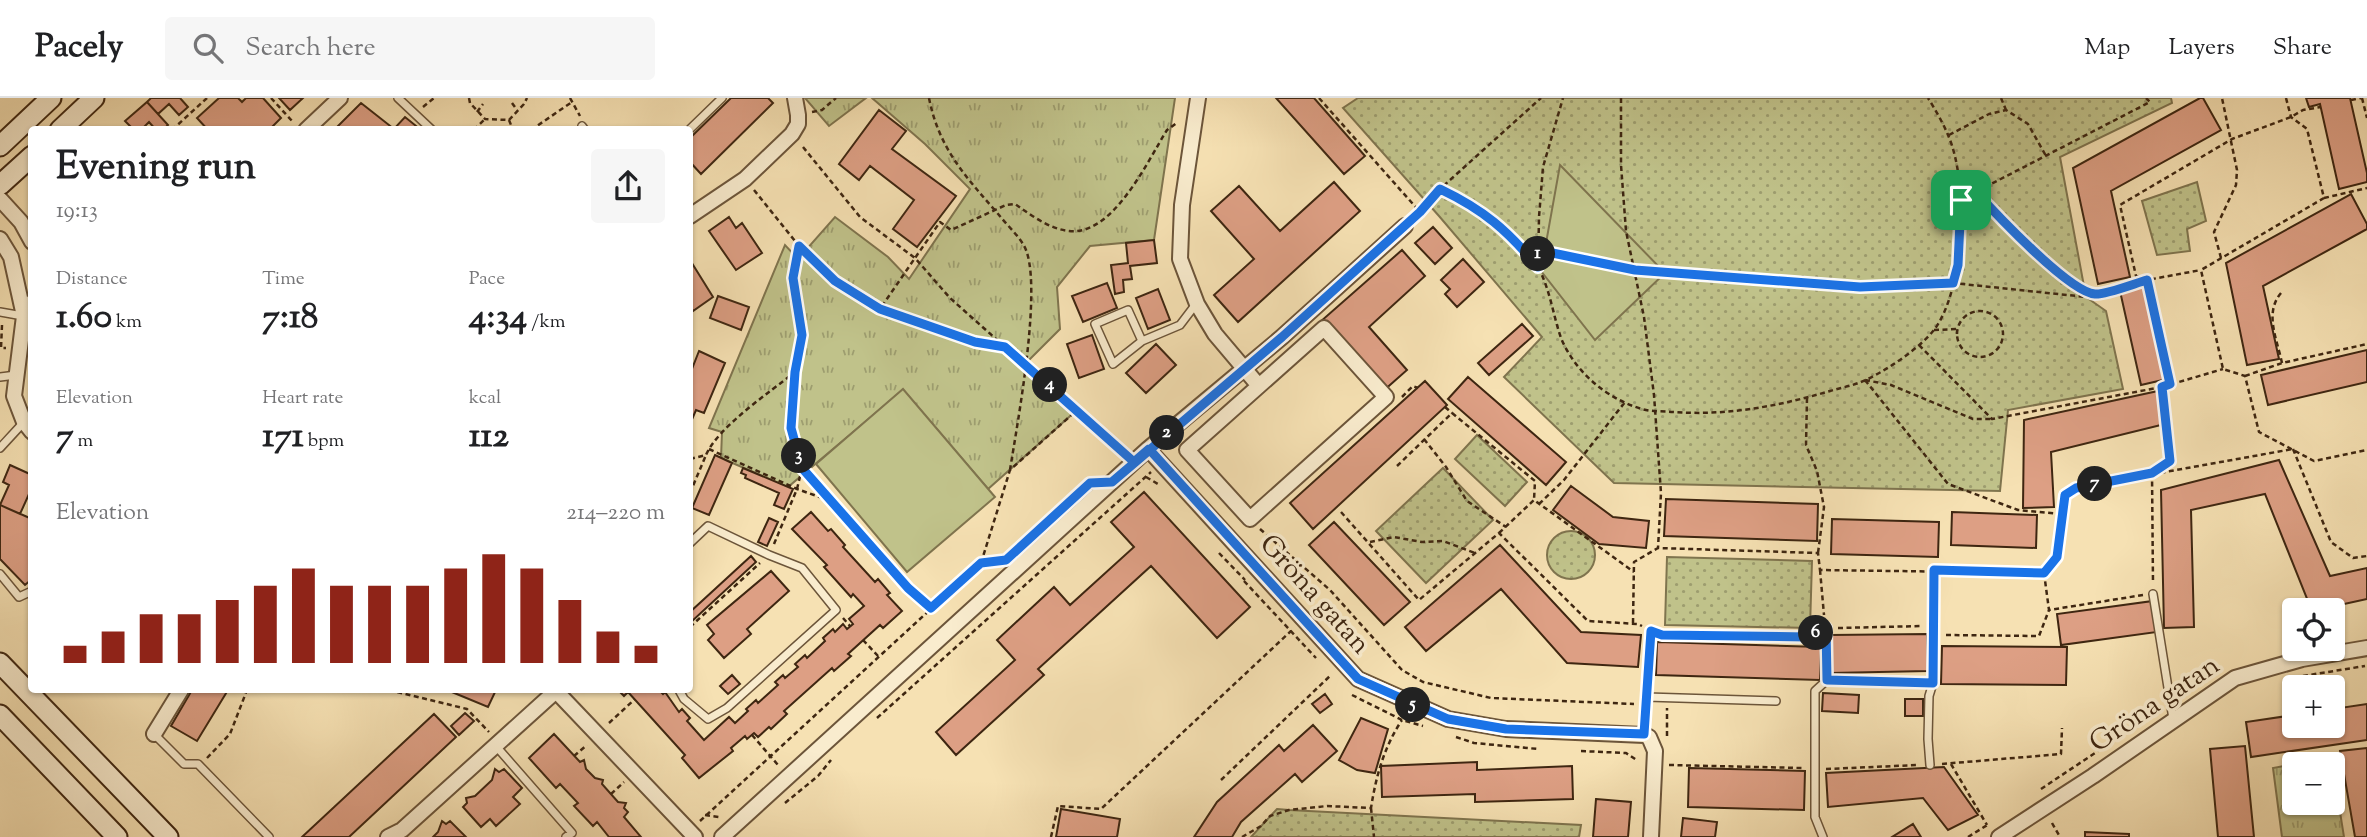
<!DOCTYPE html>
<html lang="en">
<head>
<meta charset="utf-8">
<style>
	body { margin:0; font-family:"Sorts Mill Goudy",serif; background:#f6f6f6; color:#202124; height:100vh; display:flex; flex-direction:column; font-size:26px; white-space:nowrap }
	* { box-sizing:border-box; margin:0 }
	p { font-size:23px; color:#757577 }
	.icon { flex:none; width:38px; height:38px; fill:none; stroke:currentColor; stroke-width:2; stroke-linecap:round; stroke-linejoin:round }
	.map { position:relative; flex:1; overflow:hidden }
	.side { position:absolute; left:28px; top:28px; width:665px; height:567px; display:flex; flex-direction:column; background:#fff; border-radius:7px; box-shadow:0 2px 5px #0004 }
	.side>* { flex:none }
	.tools { position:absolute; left:2282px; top:500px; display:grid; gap:14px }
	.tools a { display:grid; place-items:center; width:63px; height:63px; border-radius:7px; background:#fff; box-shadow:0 2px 5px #0004; font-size:35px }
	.pin { position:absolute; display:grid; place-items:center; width:60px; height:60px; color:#fff; margin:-30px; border-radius:14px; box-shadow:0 4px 10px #0006 }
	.km { position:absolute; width:35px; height:35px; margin:-18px; border-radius:50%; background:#222; color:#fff; font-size:19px; line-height:35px; text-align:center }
	.round { display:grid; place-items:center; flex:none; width:74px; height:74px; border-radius:7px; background:#f6f6f6 }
	.summary { display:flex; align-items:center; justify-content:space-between; height:119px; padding:0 28px }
	h1 { font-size:38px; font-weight:700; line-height:52px }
	.metrics { display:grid; grid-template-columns:repeat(3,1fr); gap:10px; height:119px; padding:7px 28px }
	.metrics div { display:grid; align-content:center }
	.metrics b { font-size:35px; font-weight:700 }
	.metrics small { font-size:19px; font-weight:400 }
	.metrics p { font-size:19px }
	.chart { height:196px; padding:14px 28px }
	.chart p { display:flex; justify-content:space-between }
	.chart svg { width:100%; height:126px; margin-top:7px; stroke:#8f2418; stroke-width:6 }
	header { display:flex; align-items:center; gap:42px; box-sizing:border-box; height:98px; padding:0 35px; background:#fff; border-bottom:2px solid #e0e0e0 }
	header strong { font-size:33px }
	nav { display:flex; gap:38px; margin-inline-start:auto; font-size:24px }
	.search { width:490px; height:63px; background:#f6f6f6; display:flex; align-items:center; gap:18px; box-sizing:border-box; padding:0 24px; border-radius:7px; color:#757577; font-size:26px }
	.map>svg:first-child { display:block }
	.grass { fill:url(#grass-tufts); stroke:#7f744e; stroke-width:2 }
	.park { fill:url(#park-dots); stroke:#7f744e; stroke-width:2 }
	.garden { fill:#c0c28a; stroke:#7f744e; stroke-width:2 }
	.building { fill:#dd9f84; stroke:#3e2611; stroke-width:2 }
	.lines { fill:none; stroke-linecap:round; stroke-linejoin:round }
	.lane-casing { stroke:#6c553a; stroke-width:10 }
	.street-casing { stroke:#6c553a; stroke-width:18 }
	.secondary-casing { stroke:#3e2611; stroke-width:23 }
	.path { stroke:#3e2611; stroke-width:2.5; stroke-dasharray:5 3.5; stroke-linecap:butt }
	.lane { stroke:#f9ecce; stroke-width:7 }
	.street { stroke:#f9ecce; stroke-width:14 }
	.secondary { stroke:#f9ecce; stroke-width:19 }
	.route-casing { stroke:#fff; stroke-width:14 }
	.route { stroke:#1a73e8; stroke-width:9 }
	.labels { text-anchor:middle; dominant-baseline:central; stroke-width:7; stroke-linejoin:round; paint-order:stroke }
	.street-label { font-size:28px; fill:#3e2611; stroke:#f9ecce }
</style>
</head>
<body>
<header>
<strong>Pacely</strong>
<div class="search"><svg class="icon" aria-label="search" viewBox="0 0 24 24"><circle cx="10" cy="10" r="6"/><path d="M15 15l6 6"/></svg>Search here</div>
<nav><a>Map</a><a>Layers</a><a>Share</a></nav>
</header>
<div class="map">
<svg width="2367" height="739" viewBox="0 0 2367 739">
	<defs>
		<pattern id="grass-tufts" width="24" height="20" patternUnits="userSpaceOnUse" patternTransform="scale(1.75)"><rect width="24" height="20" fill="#c0c28a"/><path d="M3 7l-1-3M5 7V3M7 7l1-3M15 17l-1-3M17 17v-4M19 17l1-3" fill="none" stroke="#9d9d6f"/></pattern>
		<pattern id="park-dots" width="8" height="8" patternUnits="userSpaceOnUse" patternTransform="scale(1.75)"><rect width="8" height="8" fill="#c0c28a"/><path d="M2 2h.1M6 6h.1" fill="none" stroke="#9d9d6f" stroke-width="1.8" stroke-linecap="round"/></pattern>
	</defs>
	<rect width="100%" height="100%" fill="#f6e1b3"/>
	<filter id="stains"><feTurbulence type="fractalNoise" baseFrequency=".00286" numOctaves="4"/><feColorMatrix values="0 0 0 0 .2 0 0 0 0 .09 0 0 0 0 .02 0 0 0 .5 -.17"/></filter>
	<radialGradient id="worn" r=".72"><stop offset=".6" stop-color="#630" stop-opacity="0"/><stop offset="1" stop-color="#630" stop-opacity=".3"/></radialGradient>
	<path class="grass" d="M805 0H866L829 28Z
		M872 0H1175L1154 142 1090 148 1057 189 1060 231 1026 265 1077 312 988 391 903 292 788 389 721 360 722 334 709 330 785 147 798 161 835 119 888 159 909 181 970 91 925 46Z
		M2331 659 2332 667H2294V705H2333V670L2344 739H2282L2273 670Z"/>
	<path class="park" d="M1358 0H2171L2172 5 2060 59 2086 199 2106 213 2123 291 2008 312 2000 393 1614 385 1504 279 1542 239 1439 118 1343 10Z
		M2197 84 2206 123 2187 131 2190 153 2157 157 2142 103Z
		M1477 337 1527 384 1505 408 1455 361Z
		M1443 370 1493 422 1426 485 1376 433Z
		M1547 457a24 24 0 1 1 48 0a24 24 0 1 1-48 0Z
		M1667 459 1812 463 1810 530 1665 527Z
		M1277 711 1289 712 1581 727 1579 739H1251Z"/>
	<path class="garden" d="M1560 67 1665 175 1595 242 1541 173Z
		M903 291 995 399 907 474 816 366Z"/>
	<path class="building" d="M151 0H180L188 9 179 17 169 6 158 16 147 4Z
		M219 0H238L242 4 246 0H263L281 20 269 32H208L197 20Z
		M279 0H303L290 12Z
		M731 0H768L773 5 701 76 690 64V40Z
		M1276 0H1314L1365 58 1344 76Z
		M2200 0H2203L2221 32 2111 93 2130 179 2098 186 2073 70Z
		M2306 0H2350L2367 75V84L2339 91 2320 6 2309 9Z
		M147 4 168 27 163 32H156L149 24 141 32H134L125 23Z
		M361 5 394 31 405 19 421 32H334Z
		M879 12 906 33 892 51 956 98 917 149 893 131 914 102 870 68 859 82 839 66Z
		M1334 84 1360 113 1238 224 1214 197 1254 161 1211 113 1239 88 1280 133Z
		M2351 96 2367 126V131L2263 188 2279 261 2247 267 2226 165Z
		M729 119 736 130 742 125 762 155 736 172 709 133Z
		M1433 129 1452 150 1435 166 1415 145Z
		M1154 142 1157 165 1130 168 1132 181 1123 182 1124 194 1115 196 1111 167 1128 165 1126 145Z
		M1402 152 1425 178 1369 229 1407 272 1382 294 1320 224Z
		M1463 161 1484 184 1457 209 1445 196 1450 191 1441 182Z
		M690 162 713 199 693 213 690 208Z
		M1107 185 1117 210 1083 224 1072 198Z
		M2146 187 2167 281 2141 287 2120 193Z
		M1158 191 1170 222 1148 231 1136 200Z
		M718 198 749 209 741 232 710 220Z
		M1522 226 1533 238 1489 277 1478 265Z
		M1092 237 1104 271 1079 280 1067 246Z
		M1156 246 1176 267 1146 295 1126 275Z
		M2367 252V284L2268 307 2261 277Z
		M699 253 725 265 704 315 696 312 690 326V276Z
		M1468 279 1566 364 1546 387 1448 301Z
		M1425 283 1447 307 1313 431 1290 405Z
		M2158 293 2165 326 2051 354 2054 409 2023 410 2024 322Z
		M715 357 732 365 709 417 692 410Z
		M2279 362 2330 478 2367 470V501L2312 513 2265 396 2191 412 2194 529 2164 530 2161 392Z
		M10 367 32 377V398L29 396 20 416 0 407 9 387 3 384Z
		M743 370 793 391 784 411 774 407 779 395 745 380 746 377 741 375Z
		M1571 388 1613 419 1649 423 1646 450 1599 446 1553 412Z
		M1144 394 1250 509 1217 540 1151 468 1038 571 1044 577 956 657 936 634 1015 562 997 542 1054 489 1070 507 1134 449 1111 424Z
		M1666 401 1818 406 1817 443 1664 438Z
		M0 407 32 421V481L25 487 0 461Z
		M811 414 828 433 831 431 845 447 843 449 875 484 878 481 890 495 887 497 902 513 883 530 880 527 848 556 851 558 834 573 832 570 784 613 787 616 771 631 769 629 758 639 754 635 747 641 745 638 731 650 733 653 699 680 682 660 685 657 628 594 624 598 618 592H659L663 596 665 594 679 614 682 611 690 620 687 623 704 642 729 619 735 625 748 613 746 611 756 602 758 605 778 587 775 584 783 577 785 580 798 569 795 566 805 557 807 560 825 543 823 540 833 531 835 534 843 526 847 531 853 526 849 521 864 508 853 496 851 499 824 469 827 467 792 431Z
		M1952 414 2037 417 2036 450 1951 447Z
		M769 420 778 424 767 448 758 444Z
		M1832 421 1939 424 1938 459 1831 456Z
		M1334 424 1410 504 1384 527 1309 447Z
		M1500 447 1581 534 1641 537 1638 569 1567 565 1501 491 1426 553 1405 529Z
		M751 458 756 464 690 525V514Z
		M771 473 789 493 747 531 751 536 724 560 708 542 714 536 707 527Z
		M2153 503 2157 534 2061 547 2057 516Z
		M1927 536 1928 573 1830 575V537Z
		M1657 544 1821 549 1820 582 1656 577Z
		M1942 548 2067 549 2066 587 1941 586Z
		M732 577 740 586 728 596 720 588Z
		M192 592H228L197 643 171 628Z
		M447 592H496L488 609Z
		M1823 595 1859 597 1858 615 1822 613Z
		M1325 596 1332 606 1320 615 1312 606Z
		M1905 601H1923V618H1905Z
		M2367 606V642L2251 659 2246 624 2294 617V628H2333V611Z
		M465 615 474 623 459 637 451 628Z
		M434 616 456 639 349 739H302Z
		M1361 620 1388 631 1375 675 1357 672 1339 662Z
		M1313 627 1337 653 1302 684 1295 676 1241 724 1232 739H1194L1217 704 1279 647 1284 653Z
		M554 636 580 664 584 662 586 671 595 680 603 682 602 686 618 704 626 705 624 710 628 714 624 719 641 739H609L597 724 593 728 574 708 578 705 560 686 556 690 529 660Z
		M2245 648 2254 739H2218L2210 651Z
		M2367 650V739H2355L2340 653Z
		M1477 664V672L1572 668 1573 701 1475 704V696L1382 699 1381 668Z
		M1944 669 1978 717 1948 732 1923 700 1828 709 1826 675Z
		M1689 670 1805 673 1804 712 1688 709Z
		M495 671 499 674 504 671 522 690 513 699 520 706 496 728 490 721 481 729 463 709 467 705 466 700 475 698 492 682Z
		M1596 701 1631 704 1628 739H1593Z
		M1061 711 1120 721 1117 739H1056Z
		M1683 720 1717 724 1715 739H1681Z
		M442 723 446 726 450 723 466 739H433L438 734Z
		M1913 726 1921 739H1892Z
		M2085 734 2129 736V739H2085Z"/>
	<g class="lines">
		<defs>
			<path id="lane" d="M398 0 432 32
				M582 28 585 32
				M690 31 722 0
				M0 214 23 218
				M1142 243 1128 212 1095 226 1113 266 1142 243 1180 227 1196 206
				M0 279 16 277
				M0 350 24 324
				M0 476 19 499 32 493
				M2153 496 2173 621
				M1827 582 1933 585
				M679 592 684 601 708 621 727 610 836 512 802 470 769 457 708 428 690 445
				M1647 599 1776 603
				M154 636 184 666H198L269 739
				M1644 637 1651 533
				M495 647 572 735 566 739
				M1930 667 1928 641 1929 598 1933 585 1934 528
				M1823 739 1815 719V593L1827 582 1826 530"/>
			<path id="street" d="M1198 0 1182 107 1180 161 1197 206 1215 236 1259 288
				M306 32 340 0
				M0 101 21 124 32 144
				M690 118 745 81 792 36 798 26V17L795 0
				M0 141 11 159 24 218
				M32 204 24 218 14 298 24 324 32 334
				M1324 230 1386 299 1250 421 1187 352Z
				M1148 351 1358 581 1448 621 1506 631 1644 637 1649 639 1655 653 1651 739
				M555 592 695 739
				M154 636 181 592
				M388 739 402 732 557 592
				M722 739 1148 351 1282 239 1405 128
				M1999 739 2093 678 2235 580 2302 561 2367 550"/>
			<path id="secondary" d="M60 32 94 0
				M0 48 51 0
				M0 87 32 58
				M0 565 168 739
				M0 617 117 739"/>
		</defs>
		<use href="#lane" class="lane-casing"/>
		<use href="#street" class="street-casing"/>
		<use href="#secondary" class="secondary-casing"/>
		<path class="path" d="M271 0 293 24
			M469 0 470 5 485 21 509 22 524 6 527 0
			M570 0 580 18
			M929 0C939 51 966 79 999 117 1006 126 1016 135 1023 146 1045 179 1017 327 1010 372
			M1319 0 1420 114
			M1621 0V67L1626 133 1644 219 1654 297 1661 395 1658 450
			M2001 0 2006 12
			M2286 0 2291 19 2307 31 2324 100 2201 172 2223 271 2245 278 2259 334 2314 363 2367 352
			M2362 0 2367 20
			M2351 2 2361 0
			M512 5 517 12
			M423 9 434 0
			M477 14 483 6
			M812 14 822 12 836 0
			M509 22 513 32
			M172 32 207 0
			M474 32 484 22
			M531 32 572 4
			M1949 37 1989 16 2006 12 2028 26 2046 58
			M803 49 860 119 915 160 880 211
			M1960 76 2026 147 2081 191 2095 196
			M1440 91C1474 108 1519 135 1538 169 1550 191 1553 217 1561 240 1575 274 1607 301 1642 311 1652 314 1663 313 1673 314 1727 318 1779 308 1830 293 1840 290 1851 288 1861 284 1883 275 1919 251 1934 232 1965 191 1969 84 1948 37 1943 25 1935 11 1928 0
			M754 92 799 148 835 183 880 211 975 244 1005 249 1122 352
			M2324 100 2367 90
			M1962 101 2150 4 2146 0
			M1415 119 1440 91 1541 0
			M799 148 793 180 802 237 795 274 791 330 802 370 908 490 931 511
			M1538 152 1632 171 1860 189 1953 185 2086 199 2147 182
			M2221 160 2214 134 2236 87 2237 72 2222 0
			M1538 169 1539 119 1543 69 1563 0
			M2147 182 2136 178 2120 107 2232 41 2291 19 2303 12 2321 9
			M2281 195C2264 215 2277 241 2282 265
			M1957 236a23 23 0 1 1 46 0a23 23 0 1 1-46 0Z
			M2 227 1 250H6
			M1934 232 1958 231
			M1919 247 1992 321 2162 289
			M1005 249 950 200 915 160 940 124 951 132 1006 107 1015 106C1031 117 1049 131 1069 133 1113 138 1147 64 1167 32L1178 24
			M2245 278 2282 265 2367 246
			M1865 282 1948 386 2018 412 2062 416
			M1865 282 1891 287 1973 321H1991
			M2170 286 2147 182 2201 172
			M1402 299 1413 288 1418 290
			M1807 300 1806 347 1817 373 1824 409 1818 455
			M1445 309 1452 315
			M1424 341 1446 369 1467 403 1506 429
			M709 351 797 391 828 402
			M2293 351 2331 444 2353 460 2367 458
			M690 361 706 357C718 329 770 294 795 274
			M1397 368 1452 315 1535 383 1534 402
			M2155 373 2170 363 2162 289 2223 271
			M2152 375 2153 485
			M1146 379 1158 386
			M690 395 706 357
			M1539 406 1564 382 1625 304
			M1341 414 1419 502 1499 435 1588 523 1638 526 1642 528
			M1260 431 1330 492 1402 572 1423 584 1491 600 1634 606
			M1499 435 1534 402 1634 474
			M1370 444 1394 439 1422 444 1443 443 1475 455
			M774 446 797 391 802 370
			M1219 455 1245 482
			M981 465 1010 372 1077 312
			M1820 472 1824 517
			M1934 472V518
			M1244 483 1316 560
			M2143 497 2049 512 2044 475 2057 459 2065 397 2076 390 2293 351
			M843 520 850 528
			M1633 525 1634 464 1658 450 1818 455 1820 472 2044 475
			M690 529 760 465
			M1838 530 1922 528
			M1661 537 1808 539 1815 536
			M1946 537 2039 538 2049 512
			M863 542 878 558
			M2303 578 2365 568
			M389 592 467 611 489 634
			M1352 597 1402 622 1423 628
			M877 620 1151 374
			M609 625 635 601
			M752 637 778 667
			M1667 638V610
			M1456 639 1474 645 1538 651
			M1581 653 1626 655 1638 663
			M574 658 587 647
			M207 660 230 636 247 592
			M1942 666 2061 656 2062 630
			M1951 666 1987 727
			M1669 667 1802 670
			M1826 671 1918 667
			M1221 682 1331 577
			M2041 691 2152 617
			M611 696 624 684
			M785 705 818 678 831 662
			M1371 710 1374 739
			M705 717 719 719
			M700 723 981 465 1002 462
			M2052 725 2060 739
			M1051 739 1058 708 1101 711 1291 533
			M1242 739 1261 728 1270 718 1289 712 1327 708 1371 710C1376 678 1384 649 1402 622
			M1968 739 1989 726"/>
		<use href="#lane" class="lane"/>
		<use href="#street" class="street"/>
		<use href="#secondary" class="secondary"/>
	</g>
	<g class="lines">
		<defs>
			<path id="route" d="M1961 102 1958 167 1953 185 1860 189 1635 172 1538 152V169C1507 132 1484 112 1440 91L1420 114 1282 239 1112 384 1090 385 1006 462 981 465 931 510 908 490 802 370 791 330 795 274 802 237 793 180 799 148 835 183 880 211 975 244 1005 249 1134 364 1149 351 1358 581 1448 621 1506 631 1644 636 1651 533 1662 537 1808 539 1826 530 1827 582 1933 585 1934 472 2044 475 2057 459 2065 397 2076 390 2152 375 2170 363 2162 289 2170 286 2147 182C2136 185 2105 197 2095 196 2069 194 1995 115 1976 94L1961 102"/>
		</defs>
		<use href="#route" class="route-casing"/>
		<use href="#route" class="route"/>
	</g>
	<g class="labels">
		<g class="street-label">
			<text transform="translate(1314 497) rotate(48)">Gröna gatan</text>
			<text transform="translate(2155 607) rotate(-34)">Gröna gatan</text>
		</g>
	</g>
	<rect width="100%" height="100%" filter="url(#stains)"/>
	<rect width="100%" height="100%" fill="url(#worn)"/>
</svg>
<div class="tools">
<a><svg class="icon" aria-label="locate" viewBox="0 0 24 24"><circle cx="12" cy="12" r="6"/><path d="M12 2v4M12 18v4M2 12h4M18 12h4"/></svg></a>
<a>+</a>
<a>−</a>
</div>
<div class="pin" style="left:1961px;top:102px;background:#1e9e55"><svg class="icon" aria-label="arrive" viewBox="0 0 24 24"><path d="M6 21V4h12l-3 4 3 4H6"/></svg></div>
<b class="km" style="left:1538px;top:156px">1</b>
<b class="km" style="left:1167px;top:335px">2</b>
<b class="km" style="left:799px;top:358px">3</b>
<b class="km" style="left:1050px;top:287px">4</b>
<b class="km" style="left:1413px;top:607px">5</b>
<b class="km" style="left:1816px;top:535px">6</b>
<b class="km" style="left:2095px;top:386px">7</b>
<section class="side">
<div class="summary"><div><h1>Evening run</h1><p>19:13</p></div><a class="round"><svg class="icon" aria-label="share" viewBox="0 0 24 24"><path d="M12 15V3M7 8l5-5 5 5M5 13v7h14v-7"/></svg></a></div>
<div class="metrics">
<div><p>Distance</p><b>1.60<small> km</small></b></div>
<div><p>Time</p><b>7:18</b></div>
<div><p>Pace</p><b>4:34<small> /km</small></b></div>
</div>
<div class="metrics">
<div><p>Elevation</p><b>7<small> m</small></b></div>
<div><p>Heart rate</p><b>171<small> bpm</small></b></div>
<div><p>kcal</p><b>112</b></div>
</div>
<div class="chart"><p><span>Elevation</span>214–220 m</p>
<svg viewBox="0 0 160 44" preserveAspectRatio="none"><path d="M5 44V38M15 44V33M25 44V27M35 44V27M45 44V22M55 44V17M65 44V11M75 44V17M85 44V17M95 44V17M105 44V11M115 44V6M125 44V11M135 44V22M145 44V33M155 44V38"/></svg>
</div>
</section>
</div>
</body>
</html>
